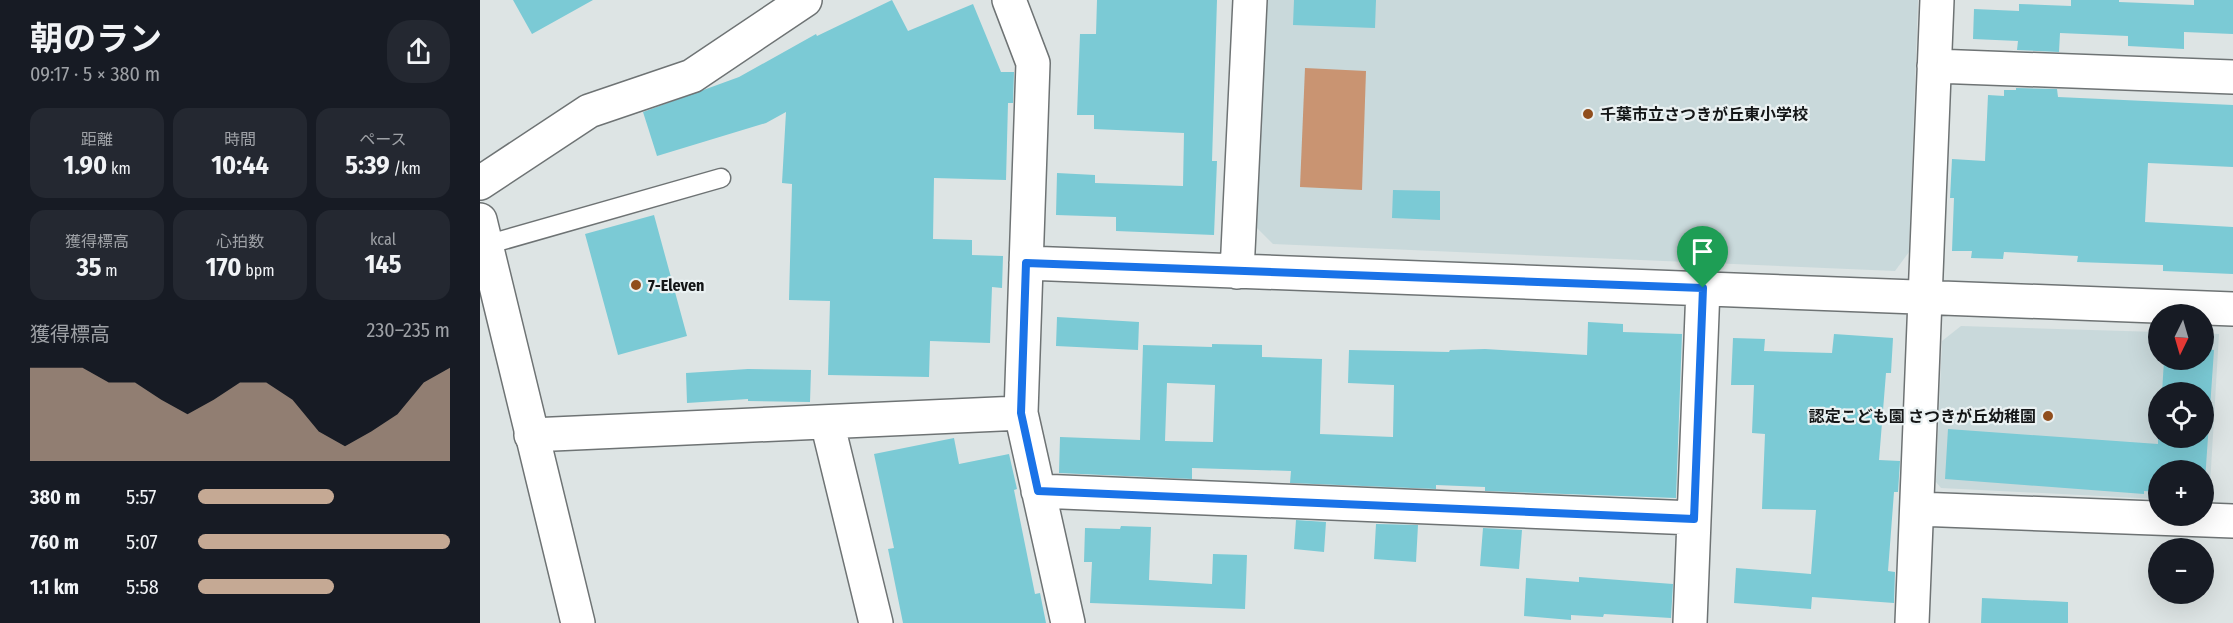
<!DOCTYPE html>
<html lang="ja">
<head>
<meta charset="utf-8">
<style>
	body { margin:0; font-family:"Fira Sans Condensed","Noto Sans JP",sans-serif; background:#242831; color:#f1f3f6; height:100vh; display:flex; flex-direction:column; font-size:22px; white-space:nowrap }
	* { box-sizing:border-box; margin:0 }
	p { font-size:20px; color:#9ea1a6 }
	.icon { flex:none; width:33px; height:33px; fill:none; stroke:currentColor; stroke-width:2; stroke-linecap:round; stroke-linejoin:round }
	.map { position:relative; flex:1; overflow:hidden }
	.panel { display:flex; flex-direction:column; background:#171b24; width:480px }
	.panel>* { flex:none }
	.needle { width:39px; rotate:185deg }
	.buttons { position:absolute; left:1668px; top:304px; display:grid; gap:12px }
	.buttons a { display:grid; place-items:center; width:66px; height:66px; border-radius:50%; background:#171b24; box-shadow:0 6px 24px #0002; font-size:30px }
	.pin { position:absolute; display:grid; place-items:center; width:51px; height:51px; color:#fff; margin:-62px -26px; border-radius:50% 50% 50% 0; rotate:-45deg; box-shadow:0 0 6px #0007 }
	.pin .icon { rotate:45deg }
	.round { display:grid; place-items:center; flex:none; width:63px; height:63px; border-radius:24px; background:#242831 }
	.summary { display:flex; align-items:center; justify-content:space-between; height:102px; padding:0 30px }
	h1 { font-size:33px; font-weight:700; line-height:45px }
	.stats { display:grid; grid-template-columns:repeat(3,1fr); gap:9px; height:102px; padding:6px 30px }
	.stats div { display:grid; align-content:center; border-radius:15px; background:#242831; text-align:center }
	.stats b { font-size:26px; font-weight:700 }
	.stats small { font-size:16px; font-weight:400 }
	.stats p { font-size:16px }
	.chart { height:168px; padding:12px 30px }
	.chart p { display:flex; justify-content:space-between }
	.chart svg { width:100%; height:108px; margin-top:6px; fill:#c5a994; opacity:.7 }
	ul { padding:0 30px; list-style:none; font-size:20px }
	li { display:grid; grid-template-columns:96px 72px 1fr; align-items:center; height:45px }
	li i { height:15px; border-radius:8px; background:#c5a994 }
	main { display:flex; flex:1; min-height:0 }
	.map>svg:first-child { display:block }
	.built { fill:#c9d9db; fill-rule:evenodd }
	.water { fill:#c99472 }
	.building { fill:#7bcad5; fill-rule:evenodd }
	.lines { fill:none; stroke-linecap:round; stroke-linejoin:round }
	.lane-casing { stroke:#6e7374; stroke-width:21 }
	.street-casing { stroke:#6e7374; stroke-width:36 }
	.secondary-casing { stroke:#6e7374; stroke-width:36 }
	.lane { stroke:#fff; stroke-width:18 }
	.street { stroke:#fff; stroke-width:33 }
	.secondary { stroke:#fff; stroke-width:33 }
	.route-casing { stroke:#fff; stroke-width:12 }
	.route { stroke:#1a73e8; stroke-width:8 }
	.poi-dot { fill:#904e1d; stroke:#eaf1f2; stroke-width:2 }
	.labels { text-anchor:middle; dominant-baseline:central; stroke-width:4.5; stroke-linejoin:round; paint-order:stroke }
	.poi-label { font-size:16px; font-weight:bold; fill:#141617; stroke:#eaf1f2; text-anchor:start }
</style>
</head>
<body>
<main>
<section class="panel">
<div class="summary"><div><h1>朝のラン</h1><p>09:17 · 5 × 380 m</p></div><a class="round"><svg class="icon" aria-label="share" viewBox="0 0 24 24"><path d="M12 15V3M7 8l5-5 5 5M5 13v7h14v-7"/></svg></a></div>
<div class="stats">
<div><p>距離</p><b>1.90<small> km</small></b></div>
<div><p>時間</p><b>10:44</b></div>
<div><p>ペース</p><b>5:39<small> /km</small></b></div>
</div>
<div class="stats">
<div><p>獲得標高</p><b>35<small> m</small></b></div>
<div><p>心拍数</p><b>170<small> bpm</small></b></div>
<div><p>kcal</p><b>145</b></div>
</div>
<div class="chart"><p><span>獲得標高</span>230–235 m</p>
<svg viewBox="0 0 160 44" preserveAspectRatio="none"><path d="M0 44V6L10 6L20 6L30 12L40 12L50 19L60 25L70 19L80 12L90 12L100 19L110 32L120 38L130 32L140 25L150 12L160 6V44z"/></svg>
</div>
<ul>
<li><b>380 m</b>5:57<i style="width:54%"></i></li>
<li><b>760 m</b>5:07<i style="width:100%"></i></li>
<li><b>1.1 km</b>5:58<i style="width:54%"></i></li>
</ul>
</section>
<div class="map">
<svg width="1753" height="623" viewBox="0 0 1753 623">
	<rect width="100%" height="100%" fill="#dde4e4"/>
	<path class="built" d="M786 0H1438L1429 252 1415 271 793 244 777 228Z
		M1481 326 1678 332V360H1724V333L1739 334 1729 502H1724V471H1678V499L1461 488 1456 482 1462 341ZM1678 393H1724V438H1678Z"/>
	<path class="water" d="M825 68 886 71 882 190 820 187Z"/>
	<path class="building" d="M33 0H113L52 34Z
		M412 0 428 31 493 4 521 72H534L533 103H528L526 180 454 178 453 239 492 240V255L523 256 522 288 512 287 510 343 450 341 449 377 348 375 350 301 309 300 312 184 302 183 306 112 286 123 177 156 163 112 259 77 336 34 337 36Z
		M617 0H737L732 161H737L734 235 636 231V217L576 215 577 173 615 175V183L703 186 704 133 614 129V115H597L600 34H616Z
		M814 0H896L895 28 813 25Z
		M1591 0H1639V2L1714 5V0H1753V34L1704 32V49L1648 46V36L1580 33 1579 52 1537 50 1538 41 1493 39 1494 9 1539 11V4L1591 6Z
		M1536 88 1577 89 1578 97 1753 105V167L1668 163 1665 222 1753 227V274L1683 271V265L1597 262 1598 256 1524 252 1523 259 1491 258 1492 251H1472L1474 198H1470L1472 159 1505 161 1508 95 1524 96V90H1536Z
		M913 190 960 191V220L912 218Z
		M174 215 207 336 138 355 105 234Z
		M577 317 659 322 658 350 576 346Z
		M1108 322 1143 324V332L1202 334 1196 498 1005 491V487L956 485V489L810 483 811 471 712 468V479L579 473 580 437 660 440 663 345 732 347V344L782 345V357L842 359 840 434 913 437 914 385 868 383 869 350 969 352 970 350 1005 349 1107 355ZM687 383 735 385 733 442 685 441Z
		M1354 334 1413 338 1411 373H1406L1399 460 1420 461 1418 492H1414L1408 571 1415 572 1414 603 1332 597 1331 609 1254 603 1256 568 1331 574 1336 510 1282 509 1285 434 1272 433 1274 385H1251L1253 338 1285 339 1284 351 1352 353Z
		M1724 349 1734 350 1724 495V471H1678V492L1664 491V494L1465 479 1468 429 1678 444V435V438H1724V393H1682L1684 360H1724Z
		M268 369 331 370 330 402 268 401V399L207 403 206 373Z
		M474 438 479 464 529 454 537 489 534 490 555 594 560 593 566 623H423L408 549 414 548 394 454Z
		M816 520 846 522 844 552 814 549Z
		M896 524 938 525 936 562 894 559Z
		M641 526 671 527 669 580 732 584 733 554 767 555 765 609 610 603 612 562H604L605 528 640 529Z
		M1003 528 1042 530 1039 569 1000 566Z
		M1099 577 1193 584 1191 618 1124 614 1123 617 1091 615V620L1044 616 1046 578 1099 582Z
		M1502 598 1588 602V623H1501Z"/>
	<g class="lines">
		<defs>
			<path id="lane" d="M6 245 241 178"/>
			<path id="street" d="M529 0 553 63 541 413 588 623
				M1454 66 1753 77
				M0 183 109 111 212 76 325 0
				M546 263 1753 309
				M757 272 770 0
				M347 422 396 623
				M51 435 541 413
				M558 491 1214 518
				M1437 509 1753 521
				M1210 623 1223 288
				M1432 623 1457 0"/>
			<path id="secondary" d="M0 220 98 623"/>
		</defs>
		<use href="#lane" class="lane-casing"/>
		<use href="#street" class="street-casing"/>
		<use href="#secondary" class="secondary-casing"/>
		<use href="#lane" class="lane"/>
		<use href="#street" class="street"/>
		<use href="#secondary" class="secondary"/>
	</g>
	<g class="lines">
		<defs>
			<path id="route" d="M546 263 1223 288 1214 519 558 491 541 413Z"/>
		</defs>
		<use href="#route" class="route-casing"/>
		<use href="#route" class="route"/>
	</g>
	<g class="poi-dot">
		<circle cx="1108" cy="114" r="6"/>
		<circle cx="156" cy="285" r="6"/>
		<circle cx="1568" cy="416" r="6"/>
	</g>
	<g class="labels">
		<g class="poi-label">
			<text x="1120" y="114">千葉市立さつきが丘東小学校</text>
			<text x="168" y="285">7-Eleven</text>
			<text x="1556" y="416" text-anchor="end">認定こども園 さつきが丘幼稚園</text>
		</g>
	</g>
</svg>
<div class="buttons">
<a><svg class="needle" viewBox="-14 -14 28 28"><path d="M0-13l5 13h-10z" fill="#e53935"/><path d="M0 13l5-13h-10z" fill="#9ea1a6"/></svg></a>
<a><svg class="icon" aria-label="locate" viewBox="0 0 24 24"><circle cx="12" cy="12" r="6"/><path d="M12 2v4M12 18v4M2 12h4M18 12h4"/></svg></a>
<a>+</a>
<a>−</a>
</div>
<div class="pin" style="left:1223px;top:288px;background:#1e9e55"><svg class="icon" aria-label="arrive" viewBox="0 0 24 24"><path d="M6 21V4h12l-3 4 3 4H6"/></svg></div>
</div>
</main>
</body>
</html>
